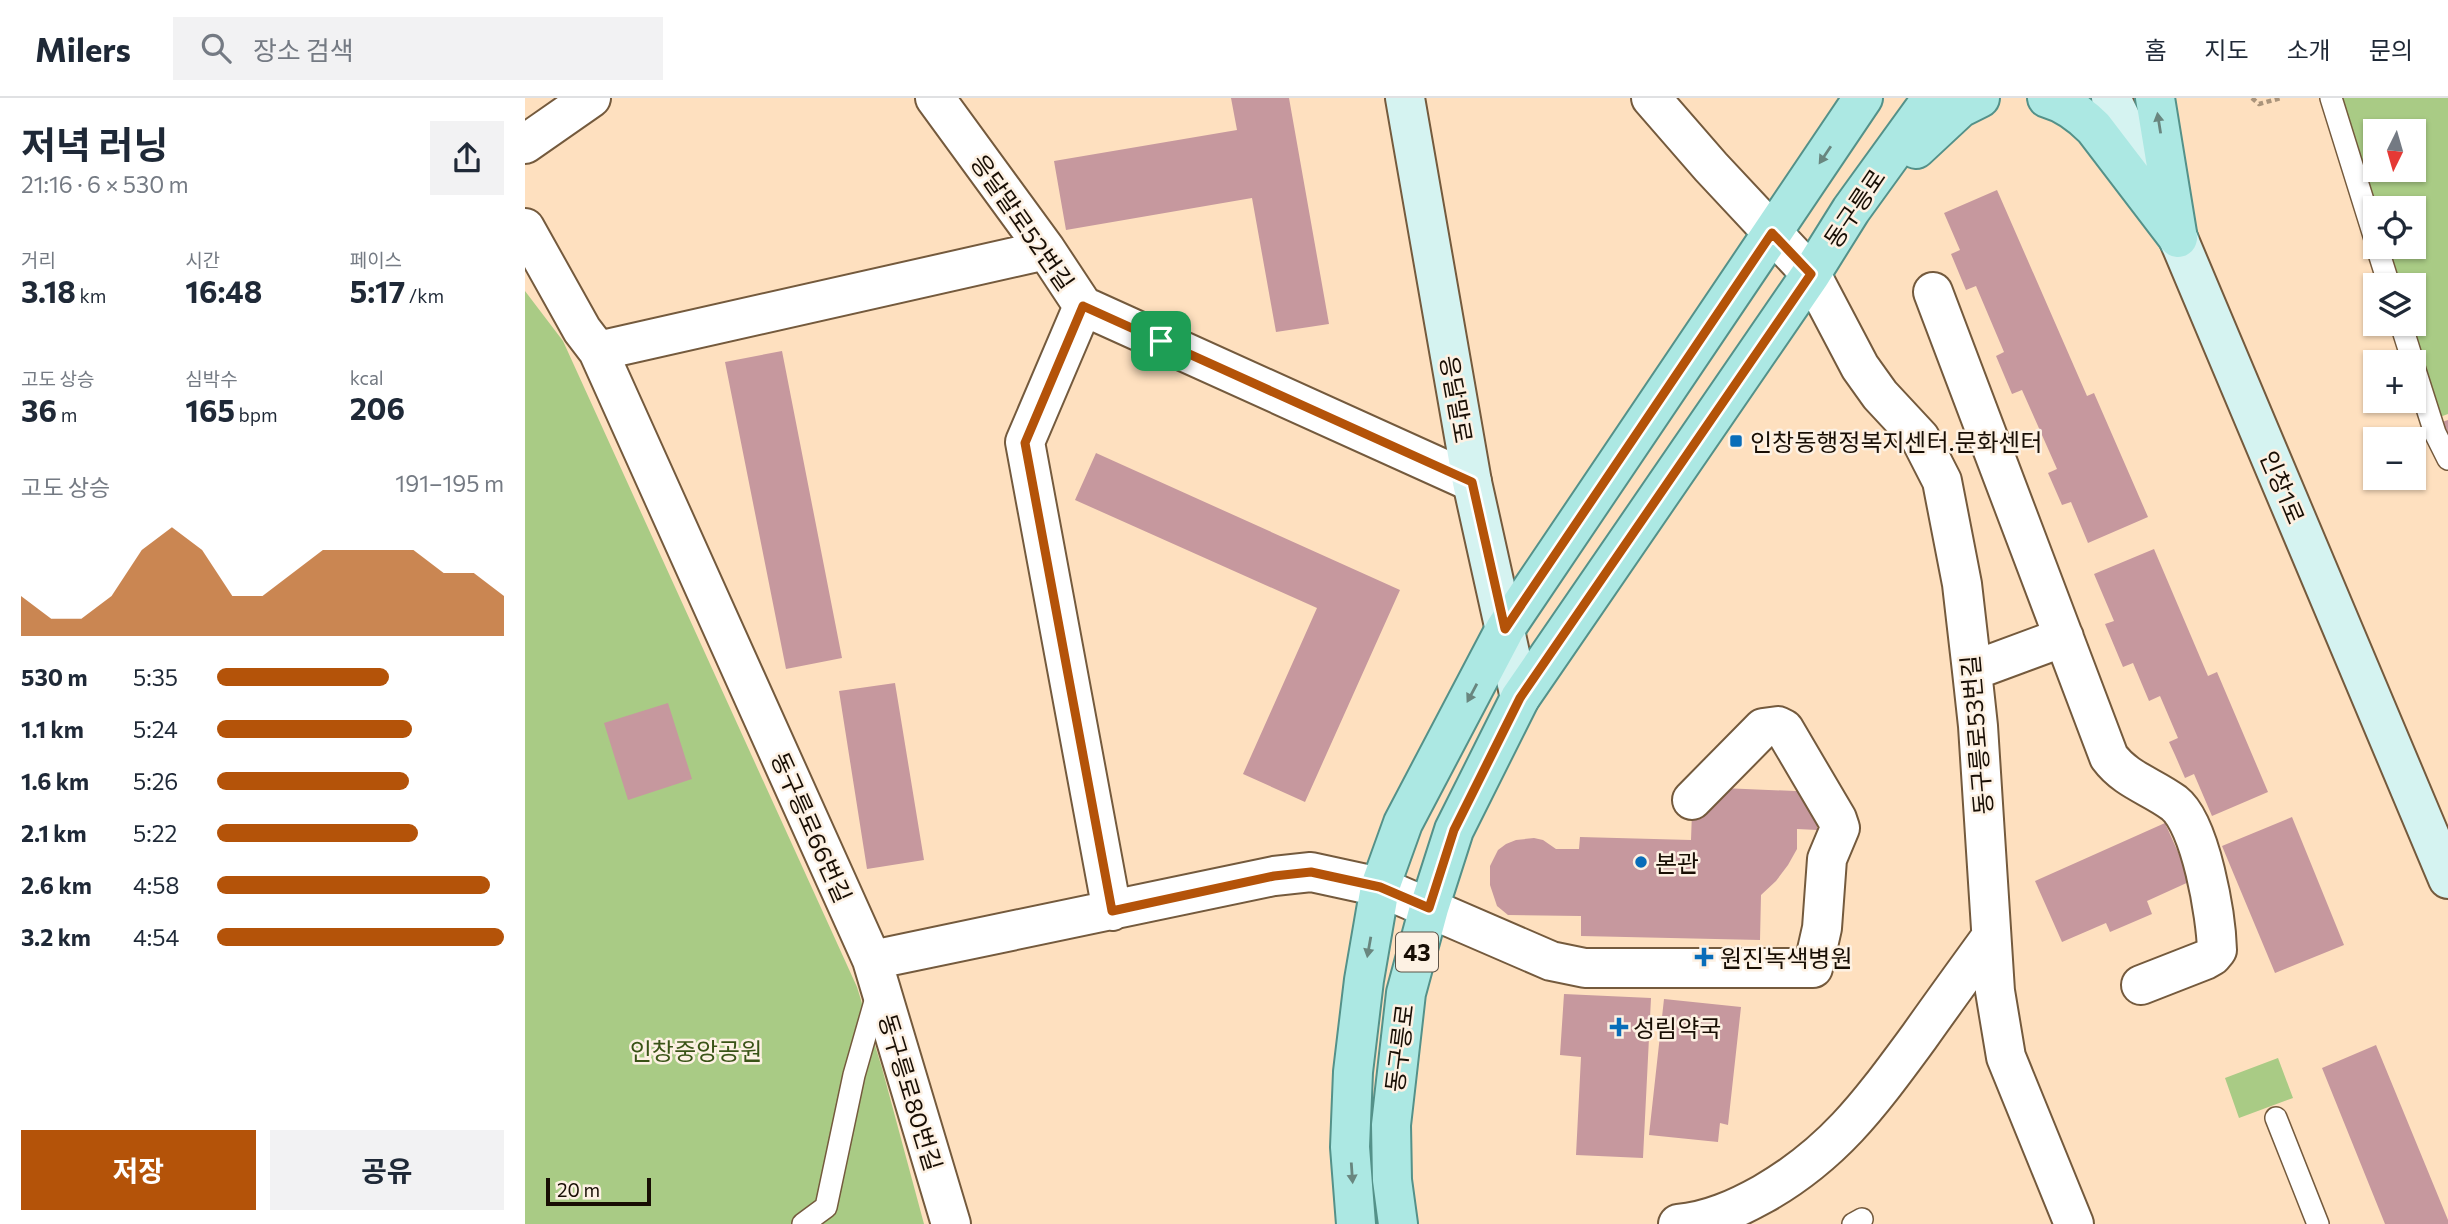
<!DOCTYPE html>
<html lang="ko">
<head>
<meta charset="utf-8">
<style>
	body { margin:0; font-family:Commissioner,"Noto Sans KR",sans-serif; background:#f2f2f3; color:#1f2937; height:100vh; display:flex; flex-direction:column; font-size:26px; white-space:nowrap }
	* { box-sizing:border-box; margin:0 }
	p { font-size:23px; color:#747a83 }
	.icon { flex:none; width:38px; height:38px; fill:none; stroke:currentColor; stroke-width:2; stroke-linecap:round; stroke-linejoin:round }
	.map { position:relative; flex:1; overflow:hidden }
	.side { display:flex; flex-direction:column; background:#fff; width:525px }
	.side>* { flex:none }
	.needle { width:46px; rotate:185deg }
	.tools { position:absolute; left:1838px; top:21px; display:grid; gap:14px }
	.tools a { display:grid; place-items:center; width:63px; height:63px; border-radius:0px; background:#fff; box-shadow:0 2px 5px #0004; font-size:35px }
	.scale { position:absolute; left:21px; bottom:18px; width:105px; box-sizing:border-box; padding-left:7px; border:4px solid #180e04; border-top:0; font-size:19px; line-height:24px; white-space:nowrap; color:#180e04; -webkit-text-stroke:5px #fdf1e3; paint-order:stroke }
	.pin { position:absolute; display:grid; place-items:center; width:60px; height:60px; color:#fff; margin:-30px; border-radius:14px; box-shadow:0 4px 10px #0006 }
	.round { display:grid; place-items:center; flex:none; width:74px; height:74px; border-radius:0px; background:#f2f2f3 }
	.headline { display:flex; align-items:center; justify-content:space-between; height:119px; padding:0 21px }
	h1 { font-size:38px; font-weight:700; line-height:52px }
	.stats { display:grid; grid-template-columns:repeat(3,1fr); gap:10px; height:119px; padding:7px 21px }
	.stats div { display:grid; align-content:center }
	.stats b { font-size:30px; font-weight:700 }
	.stats small { font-size:19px; font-weight:400 }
	.stats p { font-size:19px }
	.chart { height:196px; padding:14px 21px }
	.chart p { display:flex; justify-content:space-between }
	.chart svg { width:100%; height:126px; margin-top:7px; fill:#b45309; opacity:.7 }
	.action { display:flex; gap:14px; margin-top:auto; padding:14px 21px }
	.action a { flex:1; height:80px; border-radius:0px; background:#b45309; color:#fff; font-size:28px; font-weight:700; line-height:80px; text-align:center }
	.action a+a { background:#f2f2f3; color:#1f2937 }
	ul { padding:0 21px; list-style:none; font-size:23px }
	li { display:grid; grid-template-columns:112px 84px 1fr; align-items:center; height:52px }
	li i { height:18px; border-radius:9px; background:#b45309 }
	header { display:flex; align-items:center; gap:42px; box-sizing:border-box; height:98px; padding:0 35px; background:#fff; border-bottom:2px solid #e0e1e3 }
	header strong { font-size:33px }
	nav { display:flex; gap:38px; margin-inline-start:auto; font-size:24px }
	.search { width:490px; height:63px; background:#f2f2f3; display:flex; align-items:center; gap:18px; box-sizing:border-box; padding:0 24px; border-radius:0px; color:#747a83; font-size:26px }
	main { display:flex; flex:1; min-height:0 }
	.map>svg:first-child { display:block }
	.green { fill:#a9cb85; fill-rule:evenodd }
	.building { fill:#c6989e }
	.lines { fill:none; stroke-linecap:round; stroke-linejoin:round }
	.lane-casing { stroke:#745a3d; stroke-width:24 }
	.street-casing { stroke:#745a3d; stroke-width:42 }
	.secondary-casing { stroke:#745a3d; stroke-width:42 }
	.primary-casing { stroke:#549189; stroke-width:42 }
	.path { stroke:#aa947b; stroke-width:4.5; stroke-dasharray:5 3.5; stroke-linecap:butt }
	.lane { stroke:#fff; stroke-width:21 }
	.street { stroke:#fff; stroke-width:38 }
	.secondary { stroke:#d5f3f1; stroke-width:38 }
	.primary { stroke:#ace8e3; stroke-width:38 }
	.oneway { fill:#69867f }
	.route-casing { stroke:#fff; stroke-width:14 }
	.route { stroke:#b45309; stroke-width:9 }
	.poi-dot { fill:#086db9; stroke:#fdf1e3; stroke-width:2.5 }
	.labels { text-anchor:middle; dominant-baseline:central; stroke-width:5; stroke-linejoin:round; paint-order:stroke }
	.shield { fill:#fdf1e3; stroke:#5d5247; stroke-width:2 }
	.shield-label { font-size:23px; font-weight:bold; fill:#180e04 }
	.street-label { font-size:24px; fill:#180e04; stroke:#fdf1e3 }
	.poi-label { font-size:24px; fill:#180e04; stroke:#fdf1e3; text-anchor:start }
	.park-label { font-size:24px; fill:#395316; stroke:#fdf1e3 }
</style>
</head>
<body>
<header>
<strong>Milers</strong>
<div class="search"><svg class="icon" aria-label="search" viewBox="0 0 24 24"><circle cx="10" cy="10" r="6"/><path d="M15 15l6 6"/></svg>장소 검색</div>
<nav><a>홈</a><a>지도</a><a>소개</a><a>문의</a></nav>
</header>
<main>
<section class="side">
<div class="headline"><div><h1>저녁 러닝</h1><p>21:16 · 6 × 530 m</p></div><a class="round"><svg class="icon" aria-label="share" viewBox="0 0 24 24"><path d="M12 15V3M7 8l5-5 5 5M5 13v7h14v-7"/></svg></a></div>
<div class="stats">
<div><p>거리</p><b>3.18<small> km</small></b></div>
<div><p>시간</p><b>16:48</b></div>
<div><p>페이스</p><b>5:17<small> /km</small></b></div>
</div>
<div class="stats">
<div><p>고도 상승</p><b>36<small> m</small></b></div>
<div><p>심박수</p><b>165<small> bpm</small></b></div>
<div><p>kcal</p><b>206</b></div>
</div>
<div class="chart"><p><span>고도 상승</span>191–195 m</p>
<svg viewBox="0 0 160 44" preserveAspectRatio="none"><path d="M0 44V30L10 38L20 38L30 30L40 14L50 6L60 14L70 30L80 30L90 22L100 14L110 14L120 14L130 14L140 22L150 22L160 30V44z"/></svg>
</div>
<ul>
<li><b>530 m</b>5:35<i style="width:60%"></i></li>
<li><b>1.1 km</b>5:24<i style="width:68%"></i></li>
<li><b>1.6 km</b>5:26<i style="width:67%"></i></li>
<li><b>2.1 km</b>5:22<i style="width:70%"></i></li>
<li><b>2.6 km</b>4:58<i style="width:95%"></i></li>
<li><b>3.2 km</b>4:54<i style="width:100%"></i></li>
</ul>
<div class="action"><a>저장</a><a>공유</a></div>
</section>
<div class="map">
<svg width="1923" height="1126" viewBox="0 0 1923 1126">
	<rect width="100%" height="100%" fill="#fee0bf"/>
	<path class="green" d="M1817 0H1923V316L1912 320 1883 226H1888V187H1871L1859 149H1888V110H1850L1816 6ZM1850 33H1888V72H1850Z
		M0 193 38 243 332 889 357 970 399 1126H0Z
		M1753 960 1768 1000 1714 1020 1700 980Z"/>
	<path class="building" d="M706 0H764L804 226 751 234 727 100 541 132 529 63 712 32Z
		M1472 92 1562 298 1569 295 1623 419 1563 445 1546 404 1537 407 1523 375 1532 371 1497 292 1487 296 1471 258 1479 254 1451 188 1441 192 1426 156 1435 152 1419 115Z
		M257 253 317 560 261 571 200 264Z
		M1923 322V340L1904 328Z
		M571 355 875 492 780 704 718 676 792 510 550 402Z
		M1629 451 1683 578 1692 574 1743 694 1687 718 1669 676 1660 680 1650 657 1644 644 1653 640 1635 598 1624 603 1608 565 1598 569 1580 526 1589 523 1569 476Z
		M370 585 399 762 342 771 314 593Z
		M143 605 167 681 103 702 79 625Z
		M1197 690 1293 694 1292 732 1272 731V751L1263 767 1251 783 1236 797 1235 842 1056 838V818L983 817 972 808 965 787V768L973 752 981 746 991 742 1009 740 1018 742 1031 751H1054L1055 739 1166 742 1167 714 1178 699H1197Z
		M1767 719 1819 847 1750 875 1697 748Z
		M1640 725 1666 783 1622 803 1627 816 1585 834 1581 825 1537 844 1510 783Z
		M1039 896 1126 900 1118 1060 1051 1057 1056 959 1035 957Z
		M1139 901 1216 909 1203 1027 1195 1025 1193 1044 1124 1037Z
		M1851 947 1923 1122V1126H1860L1797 970Z"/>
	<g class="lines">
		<defs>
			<path id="lane" d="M1806 0 1850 141
				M1852 149 1864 187
				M1876 226 1888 264
				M1888 266 1910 335 1923 361
				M1751 1020 1793 1126
				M278 1126 301 1109 329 977 353 893
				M1328 1126 1337 1121"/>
			<path id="street" d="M410 0 521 152 558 208 947 384
				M1126 0 1186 69 1286 176 1335 269 1355 297 1395 340 1417 383 1437 486 1447 573 1453 628 1470 893 1481 959 1549 1126
				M0 46 66 0
				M0 130 57 232 73 253 347 862 749 778 786 774 855 789 1026 863 1060 870H1288L1297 830 1302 761 1315 730 1312 721 1259 631 1253 628 1238 630 1167 702
				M1408 194 1584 659C1601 682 1626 688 1649 705 1676 726 1691 818 1692 852L1687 858 1680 862 1616 887
				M558 208 500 344 587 813
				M73 253 521 152
				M1447 573 1539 539
				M347 862 426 1126
				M1153 1126C1184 1123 1211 1111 1238 1096 1310 1055 1346 1004 1394 939 1418 905 1442 872 1466 839"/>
			<path id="secondary" d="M880 0 947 384 995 600
				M1586 0 1653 140 1923 781"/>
			<path id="primary" d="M1522 0C1540 5 1556 17 1569 30L1653 140
				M1630 0 1652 135
				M1391 51 1435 10 1455 0
				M831 1126 825 1049 828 974 839 882 855 789 878 725 980 531 1338 0
				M873 1126 867 1082 866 1027 881 895 904 810 929 732 995 600 1286 176 1326 112 1407 0"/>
		</defs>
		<use href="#lane" class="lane-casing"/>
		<use href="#street" class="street-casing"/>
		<use href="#secondary" class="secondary-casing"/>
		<use href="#primary" class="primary-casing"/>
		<path class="path" d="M1727 0 1734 6 1756 0"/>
		<use href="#lane" class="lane"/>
		<use href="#street" class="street"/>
		<use href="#secondary" class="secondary"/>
		<use href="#primary" class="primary"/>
	</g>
	<defs><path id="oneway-solid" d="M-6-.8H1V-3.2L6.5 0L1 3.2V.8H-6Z" transform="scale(1.75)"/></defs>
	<g class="oneway">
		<use href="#oneway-solid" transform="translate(1634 25) rotate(-99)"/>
		<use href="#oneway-solid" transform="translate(1300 57) rotate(124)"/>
		<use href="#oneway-solid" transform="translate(947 595) rotate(118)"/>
		<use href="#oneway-solid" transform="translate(844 849) rotate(100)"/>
		<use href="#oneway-solid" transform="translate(827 1075) rotate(86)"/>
	</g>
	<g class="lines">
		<defs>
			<path id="route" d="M1247 135 1286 176 995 600 929 732 904 810 855 789 786 774 749 778 587 813 500 345 558 208 947 384 980 531Z"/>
		</defs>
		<use href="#route" class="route-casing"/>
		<use href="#route" class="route"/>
	</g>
	<g class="poi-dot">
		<rect x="1204" y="336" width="14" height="14" rx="3.5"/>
		<circle cx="1116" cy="764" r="7"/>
		<path d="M1175.5 848.5h7v7h7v7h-7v7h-7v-7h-7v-7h7z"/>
		<path d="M1090.5 918.5h7v7h7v7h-7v7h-7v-7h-7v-7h7z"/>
	</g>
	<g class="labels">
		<rect class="shield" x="871" y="834.5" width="42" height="39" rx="5"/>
		<g class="shield-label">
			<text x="892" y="854">43</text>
		</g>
		<g class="street-label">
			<text transform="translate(1329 110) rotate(-56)">동구릉로</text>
			<text transform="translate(498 124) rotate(55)">응달말로52번길</text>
			<text transform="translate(932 301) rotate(80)">응달말로</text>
			<text transform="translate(1758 389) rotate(67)">인창1로</text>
			<text transform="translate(1451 637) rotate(-95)">동구릉로53번길</text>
			<text transform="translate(287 729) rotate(66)">동구릉로66번길</text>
			<text transform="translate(874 950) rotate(-83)">동구릉로</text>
			<text transform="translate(386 994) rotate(73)">동구릉로80번길</text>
		</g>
		<g class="poi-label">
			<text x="1225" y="343">인창동행정복지센터.문화센터</text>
			<text x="1130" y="764">본관</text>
			<text x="1195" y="859">원진녹색병원</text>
			<text x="1108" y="929">성림약국</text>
		</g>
		<g class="park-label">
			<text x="171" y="952">인창중앙공원</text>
		</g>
	</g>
</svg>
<div class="tools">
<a><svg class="needle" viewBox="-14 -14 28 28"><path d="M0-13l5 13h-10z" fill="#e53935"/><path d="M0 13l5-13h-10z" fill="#747a83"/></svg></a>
<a><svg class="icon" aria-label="locate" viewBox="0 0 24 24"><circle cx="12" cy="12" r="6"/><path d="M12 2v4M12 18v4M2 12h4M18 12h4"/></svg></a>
<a><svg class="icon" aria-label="layers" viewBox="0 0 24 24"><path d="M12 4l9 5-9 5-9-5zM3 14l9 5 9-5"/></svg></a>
<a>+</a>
<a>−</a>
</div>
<div class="scale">20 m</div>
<div class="pin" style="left:636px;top:243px;background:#1e9e55"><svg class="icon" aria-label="arrive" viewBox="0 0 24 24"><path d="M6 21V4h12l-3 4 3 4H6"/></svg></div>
</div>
</main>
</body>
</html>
